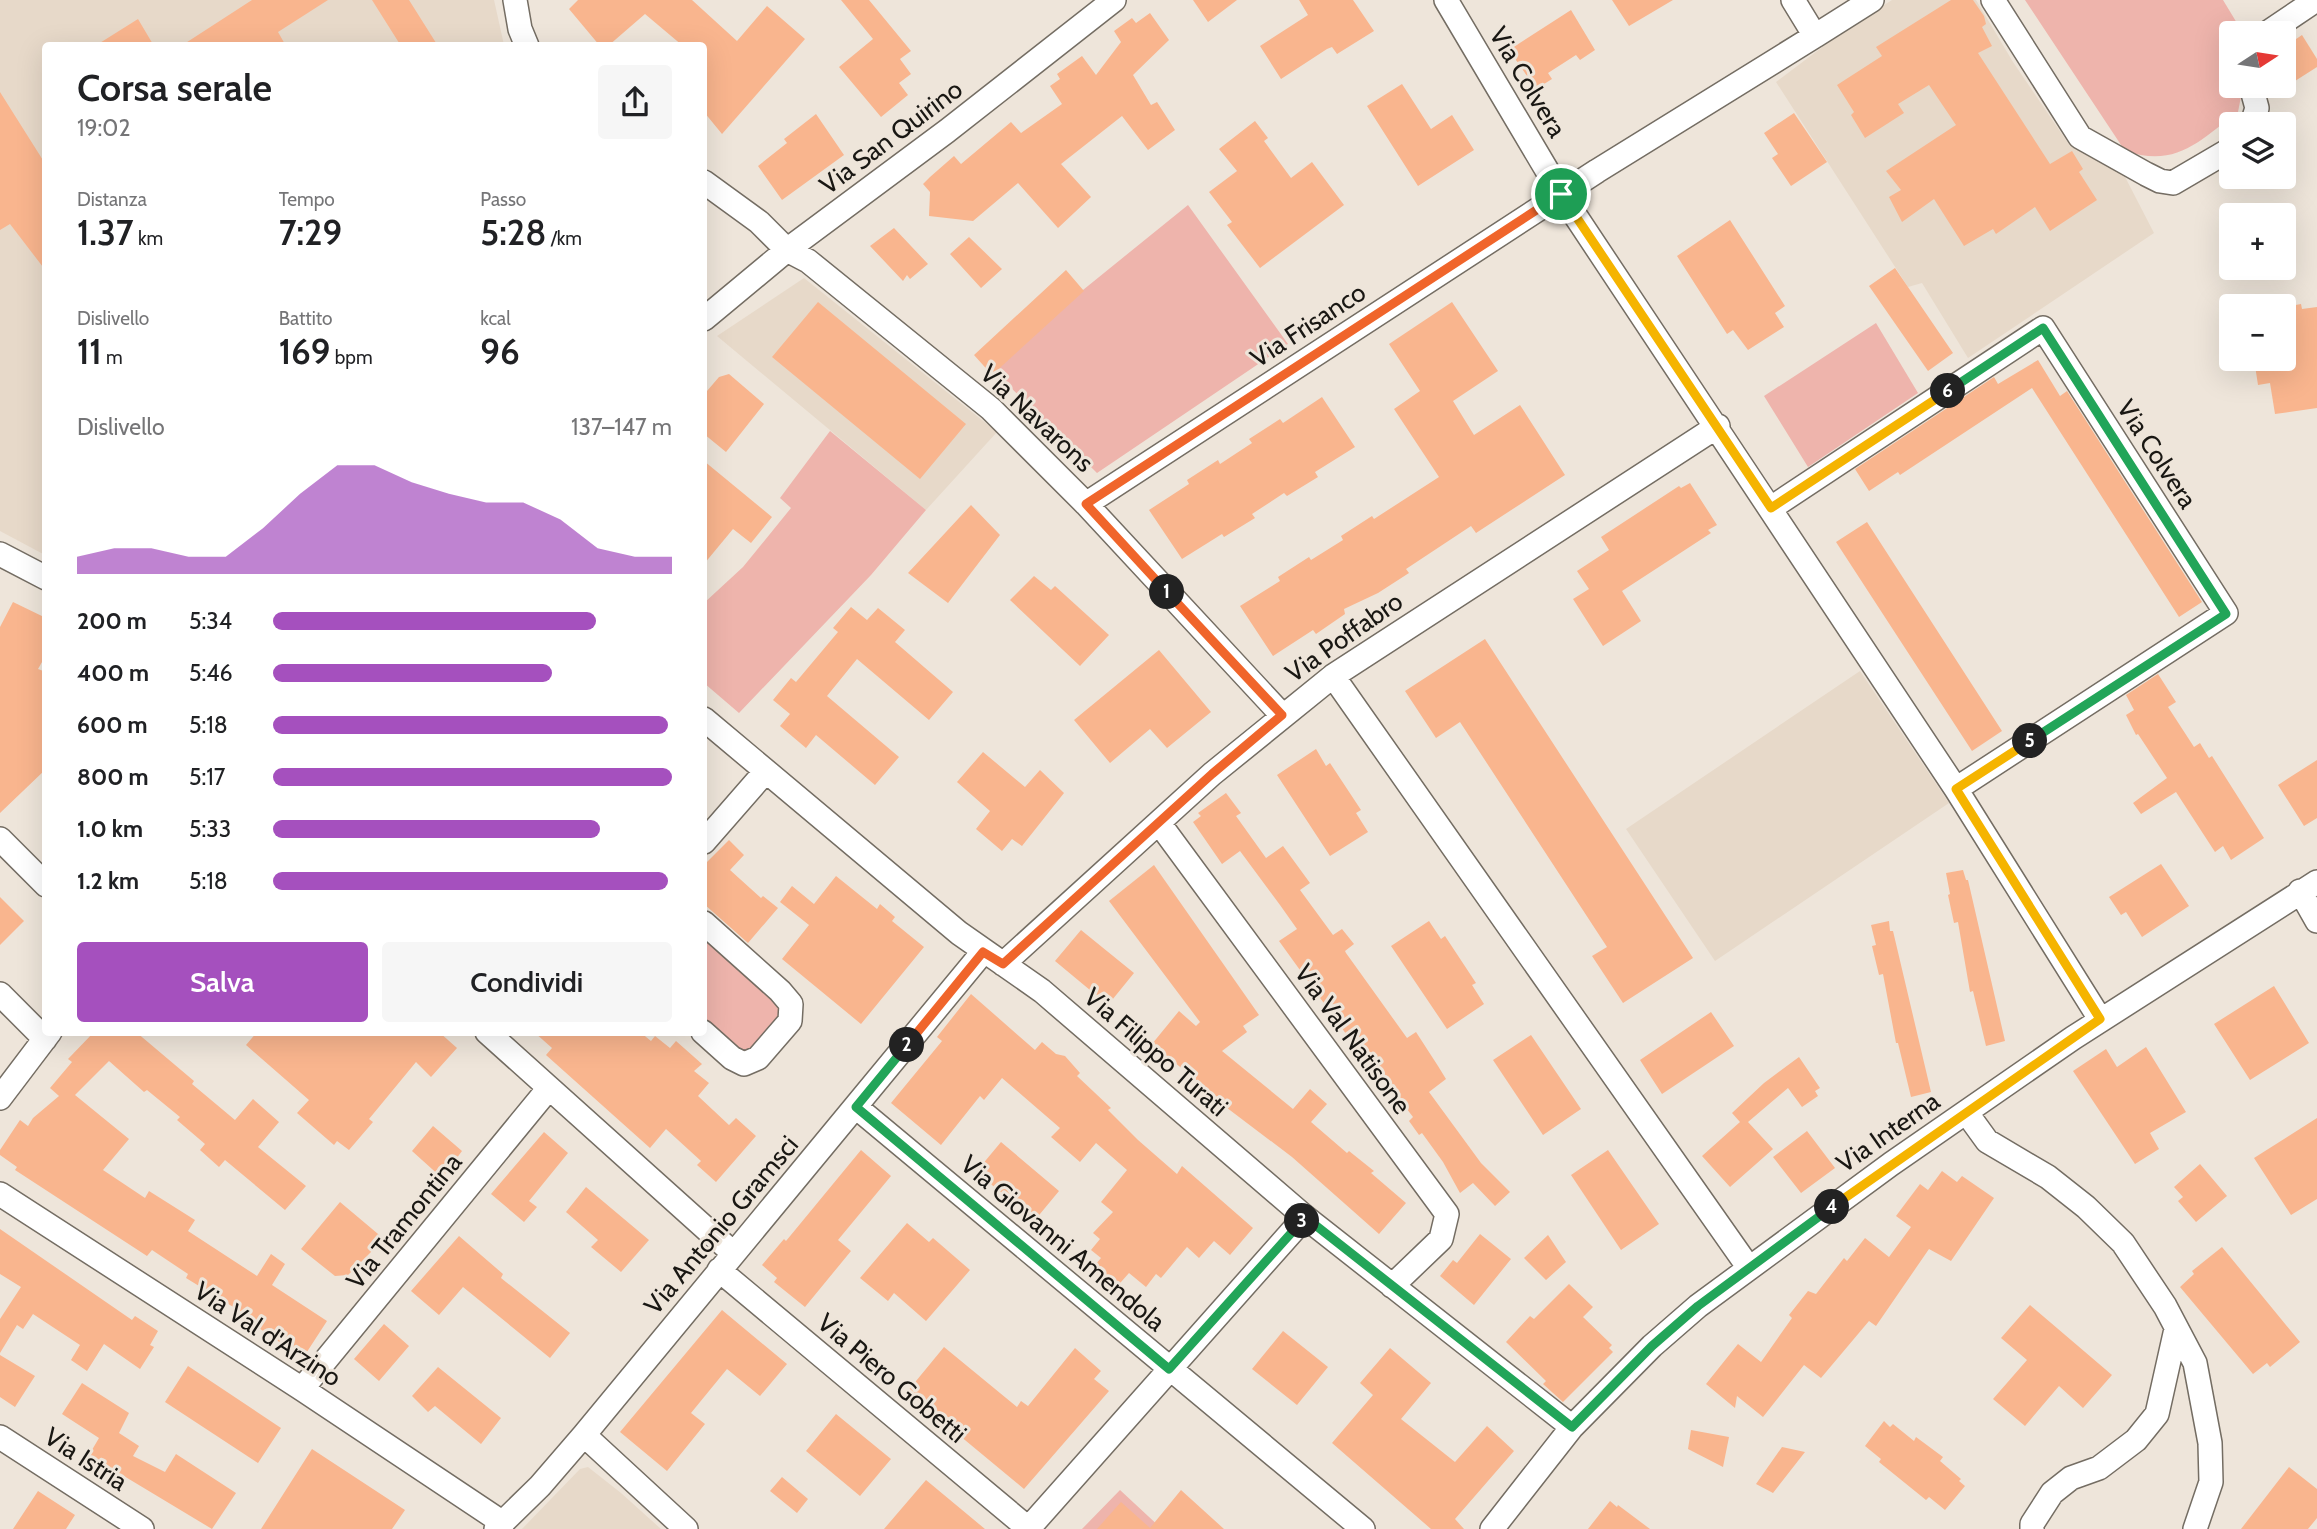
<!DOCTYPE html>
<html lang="it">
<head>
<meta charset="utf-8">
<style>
	body { margin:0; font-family:Cabin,sans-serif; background:#f6f6f6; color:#202124; height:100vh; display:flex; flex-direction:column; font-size:26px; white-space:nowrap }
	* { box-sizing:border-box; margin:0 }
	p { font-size:23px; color:#757577 }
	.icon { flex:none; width:38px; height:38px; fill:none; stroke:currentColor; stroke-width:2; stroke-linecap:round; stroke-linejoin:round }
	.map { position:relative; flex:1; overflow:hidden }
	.details { position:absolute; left:42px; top:42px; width:665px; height:994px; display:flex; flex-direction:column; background:#fff; border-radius:7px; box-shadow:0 7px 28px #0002 }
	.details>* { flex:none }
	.needle { width:46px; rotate:78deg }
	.controls { position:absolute; left:2219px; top:21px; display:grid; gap:14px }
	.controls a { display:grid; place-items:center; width:77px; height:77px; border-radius:7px; background:#fff; box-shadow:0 7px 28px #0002; font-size:35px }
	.pin { position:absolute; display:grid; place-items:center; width:60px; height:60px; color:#fff; margin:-30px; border:4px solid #fff; border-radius:50%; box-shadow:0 2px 7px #0007 }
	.km { position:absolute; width:35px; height:35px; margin:-18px; border-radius:50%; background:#222; color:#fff; font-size:19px; line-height:35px; text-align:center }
	.round { display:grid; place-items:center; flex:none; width:74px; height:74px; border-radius:7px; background:#f6f6f6 }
	.summary { display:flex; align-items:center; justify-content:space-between; height:119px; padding:0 35px }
	h1 { font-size:38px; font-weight:600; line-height:52px }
	.stats { display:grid; grid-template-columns:repeat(3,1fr); gap:10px; height:119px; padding:7px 35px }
	.stats div { display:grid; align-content:center }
	.stats b { font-size:35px; font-weight:600 }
	.stats small { font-size:19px; font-weight:400 }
	.stats p { font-size:19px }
	.chart { height:196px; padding:14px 35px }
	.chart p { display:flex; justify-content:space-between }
	.chart svg { width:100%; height:126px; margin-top:7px; fill:#a550be; opacity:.7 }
	.button { display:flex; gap:14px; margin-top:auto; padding:14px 35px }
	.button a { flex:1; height:80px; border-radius:7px; background:#a550be; color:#fff; font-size:28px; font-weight:600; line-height:80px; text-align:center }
	.button a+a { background:#f6f6f6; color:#202124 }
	ul { padding:0 35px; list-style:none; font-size:23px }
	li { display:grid; grid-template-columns:112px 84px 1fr; align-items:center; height:52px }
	li i { height:18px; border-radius:9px; background:#a550be }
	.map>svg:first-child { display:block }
	.built { fill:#e7d9c9 }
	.green { fill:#eeb4ac }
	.building { fill:#f9b58e }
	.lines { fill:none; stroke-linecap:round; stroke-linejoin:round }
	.minor-casing { stroke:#746d63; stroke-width:26 }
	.minor { stroke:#fff; stroke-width:23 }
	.split-1-casing { stroke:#fff; stroke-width:14 }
	.split-2-casing { stroke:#fff; stroke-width:14 }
	.split-3-casing { stroke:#fff; stroke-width:14 }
	.split-4-casing { stroke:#fff; stroke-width:14 }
	.split-5-casing { stroke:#fff; stroke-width:14 }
	.split-6-casing { stroke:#fff; stroke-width:14 }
	.split-7-casing { stroke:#fff; stroke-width:14 }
	.split-1 { stroke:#f0652b; stroke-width:9 }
	.split-2 { stroke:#f0652b; stroke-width:9 }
	.split-3 { stroke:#22a559; stroke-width:9 }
	.split-4 { stroke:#22a559; stroke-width:9 }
	.split-5 { stroke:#f5b400; stroke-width:9 }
	.split-6 { stroke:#22a559; stroke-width:9 }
	.split-7 { stroke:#f5b400; stroke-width:9 }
	.labels { text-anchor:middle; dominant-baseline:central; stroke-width:6; stroke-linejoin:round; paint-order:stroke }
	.street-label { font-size:26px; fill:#191713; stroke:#eee5da }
</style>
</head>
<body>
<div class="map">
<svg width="2317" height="1529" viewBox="0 0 2317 1529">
	<rect width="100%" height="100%" fill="#eee5da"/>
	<path class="built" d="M0 0H494L504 45 46 46 45 555 0 531Z
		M1892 0H1976L2013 62 2070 146 2077 150H2086L2122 171 2154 233 1968 358 1922 283 1908 287 1776 82 1841 33Z
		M804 278 997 432 926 510 717 336Z
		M1860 671 1949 803 1715 961 1626 829Z
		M588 1467 621 1493 661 1529H522L580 1469Z"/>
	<path class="green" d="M2025 0H2223L2243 33H2231V86H2243L2238 112C2199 141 2177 168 2125 151Z
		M1188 205 1288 344 1097 473 989 366Z
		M1876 323 1918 393 1808 467 1764 396Z
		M830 431 926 510 871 575 739 713 704 683V603L743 567 791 508 780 498Z
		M704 923 791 1004 758 1058 703 1033Z
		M1120 1490 1162 1529H1082Z"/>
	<path class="building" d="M252 0H328L278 32 286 46H181Z
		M372 0H409L438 46H401Z
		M578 0H692L737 41 767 6 805 39 722 134 704 112V46H683L645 14 608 46H600L569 9Z
		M841 0H869L911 51 900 59 911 74 899 83 908 95 881 117 839 67 873 39Z
		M1193 0H1237L1208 22Z
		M1299 0H1353L1374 31 1337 54 1332 47 1327 49 1281 79 1260 46 1308 15Z
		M1612 0H1673L1629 26Z
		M1951 0H1973L1984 16 1986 24 1982 27 1992 46 1978 53 2050 164 2072 151 2083 169 2079 172 2097 200 2050 231 2035 207 1996 234 1993 229 1964 246 1934 199 1902 222 1889 197 1901 190 1886 171 1956 125 1929 85 1898 104 1904 113 1865 138 1851 115 1854 112 1837 85 1882 56 1876 47Z
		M1571 10 1595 50 1580 60 1576 55 1548 73 1552 79 1536 89 1509 50Z
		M1150 13 1169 40 1133 75 1151 105 1157 102 1175 130 1148 150 1122 116 1061 164 1091 197 1058 228 1018 183 973 221 929 216 930 192 923 184 930 177 954 156 961 164 1011 122 1021 133 1062 104 1050 86 1060 79 1057 74 1082 56 1096 75 1121 42 1114 31 1132 18 1136 23Z
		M138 19 154 46H95Z
		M2302 35 2317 59V67L2284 88V47Z
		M1402 84 1431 129 1452 115 1474 150 1418 186 1367 106Z
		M0 92 46 165V271L10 224 0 230Z
		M1794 113 1827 162 1791 186 1772 158 1778 154 1764 133Z
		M816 114 844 155 782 200 758 166 787 143 784 139Z
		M1255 121 1268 138 1264 141 1291 178 1312 162 1344 205 1260 268 1227 225 1232 222 1209 192 1237 171 1219 149Z
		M1730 220 1785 306 1775 313 1784 327 1748 350 1733 330 1727 334 1677 256Z
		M894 228 928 264 910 279 907 275 903 281 870 246Z
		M969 237 1002 269 981 288 950 254Z
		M1895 268 1953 353 1928 371 1869 286Z
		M1066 270 1084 291 992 375 974 355Z
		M818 302 966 424 920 479 772 357Z
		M1452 302 1498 371 1453 401 1474 435 1520 405 1565 475 1476 533 1471 526 1406 569 1409 573 1378 593 1344 609 1345 614 1316 634 1313 630 1273 656 1240 606 1280 581 1278 577 1309 557 1311 560 1343 540 1341 536 1372 516 1374 519 1439 477 1394 409 1420 391 1389 344Z
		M2301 304 2302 309 2317 307V408L2275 414 2270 383 2258 385 2254 359H2284V307Z
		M2038 360 2060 396 2067 391 2202 602 2179 617 2032 388 1900 475 1898 472 1869 491 1855 469 1994 377 1998 384Z
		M729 374 764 404 726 452 704 434V407L707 391 719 377Z
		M1322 397 1355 447 1315 472 1318 477 1287 496 1284 493 1252 514 1255 518 1224 537 1222 534 1182 559 1149 510 1189 484 1187 480 1218 460 1220 464 1252 443 1249 439 1280 419 1283 423Z
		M704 461 772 517 751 543 733 529 704 564Z
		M1690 483 1717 525 1708 530 1711 533 1622 591 1641 621 1603 646 1573 599 1589 589 1577 571 1609 550 1601 537 1679 486 1681 488Z
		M971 505 1000 535 948 603 908 573Z
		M1867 522 2002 731 1972 751 1836 542Z
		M1034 576 1051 590 1055 586 1109 635 1080 666 1010 600Z
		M13 602 46 618V655L38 669 46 672V769L0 813V627Z
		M851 607 867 620 878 608 905 630 895 642 953 692 929 720 857 659 827 696 899 757 875 785 816 735 806 748 780 726 790 714 773 700 791 678 796 682 838 632 833 628Z
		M1485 639 1693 958 1623 1003 1592 956 1607 947 1460 722 1436 738 1405 691Z
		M1159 650 1211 712 1167 748 1150 729 1110 763 1074 720Z
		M2158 674 2176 702 2168 707 2194 747 2200 743 2209 758 2212 756 2264 838 2231 860 2223 846 2215 852 2176 792 2141 814 2133 803 2167 778 2138 734 2136 735 2126 715 2134 710 2126 695Z
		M1316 749 1326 766 1330 763 1361 810 1356 813 1368 832 1330 856 1277 775Z
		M983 752 1025 787 1040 770 1064 793 1022 846 1012 839 1002 851 976 829 990 811 957 782Z
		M2317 760V818L2304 826 2278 785Z
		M1226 793 1241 813 1236 816 1266 858 1283 846 1310 883 1300 890 1333 935 1342 929 1354 944 1345 951 1346 953 1407 1038 1416 1032 1438 1066 1446 1079 1429 1092 1481 1163 1510 1192 1495 1206 1473 1183 1460 1193 1443 1162 1422 1133 1419 1135 1409 1121 1413 1117 1384 1079 1380 1081 1279 941 1297 929 1280 905 1240 851 1222 864 1193 822 1201 816 1198 813Z
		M729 840 744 855 730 870 761 898 763 896 778 908 748 943 704 904V865Z
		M2161 864 2189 906 2142 937 2126 912 2121 915 2109 897Z
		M1154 865 1259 1015 1243 1026 1247 1032 1222 1051 1293 1109 1310 1089 1327 1104 1311 1122 1347 1153 1349 1151 1374 1171 1371 1173 1406 1203 1379 1234 1292 1157 1210 1095 1212 1093 1152 1044 1179 1011 1196 1026 1200 1022 1109 901Z
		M1963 870 1966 880H1968L2005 1041 1986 1046 1973 991 1970 992 1958 922 1954 923 1948 895 1950 894 1946 873Z
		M836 876 877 909 880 904 895 917 892 921 924 947 861 1024 782 959 809 925 780 902 792 886 814 904Z
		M0 897 24 921 0 945Z
		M1429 921 1441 939 1445 936 1476 983 1472 985 1484 1004 1447 1029 1391 946Z
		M1889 921 1890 931H1893L1931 1092 1911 1097 1898 1043H1896L1883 974 1879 975 1872 946 1876 945 1871 925Z
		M1081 930 1134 973 1108 1005 1055 961Z
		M2274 986 2309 1043 2250 1080 2214 1024Z
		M971 994 1035 1050 1042 1042 1056 1054 1065 1056 1080 1073 1077 1076 1111 1108 1108 1110 1138 1140 1177 1174 1182 1166 1253 1228 1230 1255 1214 1241 1199 1258 1187 1247 1161 1278 1156 1274 1146 1287 1129 1273 1113 1291 1096 1277 1100 1270 1095 1265 1101 1258 1091 1250 1100 1239 1093 1233 1113 1212 1101 1202 1127 1170 1096 1143 1080 1162 1051 1137 1060 1128 1002 1078 984 1100 980 1096 941 1145 891 1103 942 1041 937 1037Z
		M1711 1012 1734 1046 1662 1094 1640 1060Z
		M94 1032H136L194 1081 192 1084 235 1120 253 1099 279 1122 258 1147 306 1186 285 1210 225 1160 219 1167 200 1150 205 1144 177 1120 180 1117 147 1090 144 1092 109 1061 75 1095 129 1139 103 1170 145 1198 149 1191 195 1220 188 1231 257 1276 271 1254 285 1264 272 1285 327 1321 303 1358 241 1316 243 1313 186 1278 188 1274 152 1250 147 1256 15 1170 17 1167 0 1155V1150L20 1120 28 1126 33 1118 59 1096 50 1088 72 1062 68 1059Z
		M257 1032H439L457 1048 431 1077 416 1062 369 1119 373 1122 349 1150 337 1141 334 1145 297 1113 309 1100 246 1045Z
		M534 1032H640L651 1041 655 1036 670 1048 676 1041 702 1064 694 1071 709 1083 698 1096 729 1125 736 1118 756 1136 716 1182 697 1165 701 1161 666 1129 650 1148 546 1055 552 1048Z
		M1531 1035 1581 1109 1543 1135 1493 1060Z
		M2146 1047 2186 1112 2150 1133 2159 1149 2135 1164 2073 1071 2106 1049 2117 1067Z
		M1799 1057 1820 1088 1815 1091 1818 1096 1802 1107 1788 1088 1748 1122 1773 1149 1730 1187 1702 1156 1740 1122 1732 1113 1764 1083Z
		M2317 1118V1199L2291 1215 2254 1158Z
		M433 1126 462 1151 442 1178 412 1151Z
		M1807 1131 1835 1168 1801 1193 1773 1157Z
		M544 1132 568 1153 529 1201 537 1207 524 1222 491 1194Z
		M1001 1142 1059 1191 1035 1220 976 1172Z
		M861 1150 891 1176 838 1240 851 1251 805 1307 774 1282 777 1278 762 1265 784 1239 786 1241Z
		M1608 1150 1659 1224 1621 1250 1571 1175Z
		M2200 1164 2227 1196 2196 1222 2178 1201 2183 1197 2174 1187Z
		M1942 1171 1957 1182 1962 1176 1994 1198 1951 1261 1929 1249 1876 1326 1869 1321 1821 1378 1804 1365 1763 1417 1737 1396 1735 1408 1706 1384 1738 1344 1761 1362 1792 1318 1789 1315 1808 1291 1816 1294 1844 1258 1847 1261 1865 1238 1889 1257 1911 1227 1896 1216 1920 1184 1928 1190Z
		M586 1187 649 1240 621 1272 591 1247 598 1240 566 1212Z
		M340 1202 384 1239 348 1275 335 1276 301 1249Z
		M907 1223 929 1242 933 1238 970 1270 926 1321 894 1293 888 1301 860 1278Z
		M0 1229 132 1320 135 1316 158 1331 150 1345 154 1347 140 1369 104 1344 87 1371 71 1360 80 1345 33 1314 23 1329 17 1325 0 1353V1319L21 1287 0 1274Z
		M1480 1234 1511 1259 1474 1305 1440 1276 1453 1260 1457 1263Z
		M1548 1235 1566 1262 1546 1280 1524 1258Z
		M459 1236 503 1274 501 1278 570 1333 550 1358 463 1287 439 1315 411 1291Z
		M2222 1247 2300 1342 2270 1367 2267 1363 2253 1374 2180 1287 2194 1274 2192 1271Z
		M1569 1284 1593 1307 1583 1317 1612 1345 1609 1348 1613 1352 1563 1402 1543 1384 1546 1381 1506 1342 1530 1316 1534 1319Z
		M2030 1305 2112 1375 2083 1408 2059 1386 2025 1426 1993 1399 2027 1360 2001 1338Z
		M722 1310 787 1364 760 1396 727 1369 691 1413 705 1424 667 1471 620 1432Z
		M384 1324 409 1346 379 1381 354 1359Z
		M1283 1331 1328 1367 1297 1405 1252 1369Z
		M944 1347 1017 1407 1021 1401 1028 1406 1075 1348 1101 1371 1094 1379 1109 1391 1024 1489 907 1392Z
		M1390 1348 1431 1383 1401 1419 1455 1462 1487 1426 1514 1451 1455 1519 1464 1529H1431L1332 1443 1373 1395 1360 1383Z
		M0 1355 35 1376 15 1407 0 1397Z
		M188 1366 281 1428 258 1463 165 1402Z
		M438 1367 501 1418 481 1444 435 1406 428 1412 412 1396Z
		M82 1383 129 1413 119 1433 139 1446 133 1456 165 1472 176 1454 236 1493 212 1529 89 1455 99 1438 62 1414Z
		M836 1414 891 1459 860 1496 806 1451Z
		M1884 1421 1890 1427 1893 1424 1914 1441 1916 1437 1943 1457 1940 1461 1961 1479 1959 1481 1965 1486 1945 1510 1929 1497 1926 1500 1879 1462 1881 1459 1865 1446Z
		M1691 1430 1729 1437 1723 1467 1688 1449Z
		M1782 1447 1805 1452 1773 1493 1756 1484Z
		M312 1449 405 1510 392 1529H261Z
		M2289 1467 2317 1489V1518L2308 1529H2241Z
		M782 1477 808 1499 797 1513 770 1491Z
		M926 1480 985 1529H884Z
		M1181 1490 1224 1529H1097L1121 1502 1150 1528Z
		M38 1491 75 1515 66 1529H13Z
		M1610 1501 1617 1507 1618 1505 1650 1529H1588Z"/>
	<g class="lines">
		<defs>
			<path id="minor" d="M515 0 520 29 527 46
				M1446 0 1561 194 1956 789 2100 1019
				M1993 0 2080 137 2146 174 2160 181 2173 183 2231 149
				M2267 33 2316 0
				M1815 36 1872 0
				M2251 86 2257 108 2252 124
				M704 182 759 222 787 250 808 261 991 409 1086 504 1282 715
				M704 319 787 250 947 131 1114 0
				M1086 504 1597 171 1815 36 1793 0
				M1771 508 2043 328 2226 613 1956 789
				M0 554 46 578
				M1333 676 1749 1268
				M704 719 959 933 1042 991 1305 1217 1572 1427
				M1159 823 1447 1214 1441 1239 1392 1286
				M0 839 46 885
				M704 842 765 772
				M2300 891 2317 921
				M1003 964 1212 774 1333 676 1718 426
				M0 994 45 1039
				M487 1032 733 1253
				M703 1032 732 1058 744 1064 758 1058 790 1021 791 1004 780 991 704 923
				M0 1098 50 1032
				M856 1107 1363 1529
				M1966 1112 1987 1141 2048 1177 2086 1207 2123 1243 2165 1306 2195 1363 2210 1443 2211 1482 2195 1529
				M0 1194 302 1389 503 1523
				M719 1270 1029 1529
				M302 1389 549 1088
				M584 1435 686 1529
				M0 1437 142 1529
				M496 1529 540 1486 584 1435 983 952
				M1028 1529 1305 1217
				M1492 1529 1572 1427 1652 1346 1698 1306 1891 1164 2073 1038 2317 882
				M2032 1529V1524L2052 1493 2071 1478 2099 1468 2136 1440 2157 1414 2176 1329"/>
		</defs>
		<use href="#minor" class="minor-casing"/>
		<use href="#minor" class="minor"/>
	</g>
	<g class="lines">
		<defs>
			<path id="split-1" d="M1167 592 1086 504 1561 194"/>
			<path id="split-2" d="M907 1045 983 952 1003 964 1212 774 1282 715 1167 592"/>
			<path id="split-3" d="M907 1045 856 1107 1169 1369 1302 1221"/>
			<path id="split-4" d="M1302 1221 1305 1217 1572 1427 1652 1346 1698 1306 1832 1207"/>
			<path id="split-5" d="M1832 1207 2100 1019 1956 789 2030 741"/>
			<path id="split-6" d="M1948 391 2043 328 2226 614 2030 741"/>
			<path id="split-7" d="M1561 194 1771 508 1948 391"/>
		</defs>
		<use href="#split-1" class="split-1-casing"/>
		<use href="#split-2" class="split-2-casing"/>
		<use href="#split-3" class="split-3-casing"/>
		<use href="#split-4" class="split-4-casing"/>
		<use href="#split-5" class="split-5-casing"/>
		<use href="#split-6" class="split-6-casing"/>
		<use href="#split-7" class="split-7-casing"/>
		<use href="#split-1" class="split-1"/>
		<use href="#split-2" class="split-2"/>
		<use href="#split-3" class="split-3"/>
		<use href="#split-4" class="split-4"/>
		<use href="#split-5" class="split-5"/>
		<use href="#split-6" class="split-6"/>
		<use href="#split-7" class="split-7"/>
	</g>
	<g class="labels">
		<g class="street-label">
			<text transform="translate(1528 82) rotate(59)">Via Colvera</text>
			<text transform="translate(891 137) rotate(-37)">Via San Quirino</text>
			<text transform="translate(1308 325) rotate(-33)">Via Frisanco</text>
			<text transform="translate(1037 418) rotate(43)">Via Navarons</text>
			<text transform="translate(2157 454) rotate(57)">Via Colvera</text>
			<text transform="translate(1344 637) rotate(-35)">Via Poffabro</text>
			<text transform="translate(1353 1039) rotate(54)">Via Val Natisone</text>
			<text transform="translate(1156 1052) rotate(41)">Via Filippo Turati</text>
			<text transform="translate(1888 1132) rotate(-35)">Via Interna</text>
			<text transform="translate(404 1221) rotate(-51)">Via Tramontina</text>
			<text transform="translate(721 1225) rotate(-50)">Via Antonio Gramsci</text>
			<text transform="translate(1063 1243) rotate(40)">Via Giovanni Amendola</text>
			<text transform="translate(268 1334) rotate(33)">Via Val d'Arzino</text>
			<text transform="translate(892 1378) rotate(40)">Via Piero Gobetti</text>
			<text transform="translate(86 1459) rotate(33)">Via Istria</text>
		</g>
	</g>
</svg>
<div class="controls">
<a><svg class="needle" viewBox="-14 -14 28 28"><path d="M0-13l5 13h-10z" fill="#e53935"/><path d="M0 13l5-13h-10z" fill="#757577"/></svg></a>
<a><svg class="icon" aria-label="layers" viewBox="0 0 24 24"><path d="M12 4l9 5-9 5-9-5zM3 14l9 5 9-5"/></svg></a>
<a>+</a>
<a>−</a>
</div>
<div class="pin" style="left:1561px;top:194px;background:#1e9e55"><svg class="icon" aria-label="arrive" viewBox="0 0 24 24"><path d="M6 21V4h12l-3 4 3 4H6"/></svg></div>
<b class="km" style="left:1167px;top:592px">1</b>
<b class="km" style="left:907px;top:1045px">2</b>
<b class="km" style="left:1302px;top:1221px">3</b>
<b class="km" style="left:1832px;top:1207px">4</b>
<b class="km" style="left:2030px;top:741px">5</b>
<b class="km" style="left:1948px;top:391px">6</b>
<section class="details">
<div class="summary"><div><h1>Corsa serale</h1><p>19:02</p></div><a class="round"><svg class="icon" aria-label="share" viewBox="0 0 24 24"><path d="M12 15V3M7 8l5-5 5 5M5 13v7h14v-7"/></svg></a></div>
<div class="stats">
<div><p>Distanza</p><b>1.37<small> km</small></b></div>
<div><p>Tempo</p><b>7:29</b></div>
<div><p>Passo</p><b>5:28<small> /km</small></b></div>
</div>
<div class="stats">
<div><p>Dislivello</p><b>11<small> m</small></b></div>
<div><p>Battito</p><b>169<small> bpm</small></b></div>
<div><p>kcal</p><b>96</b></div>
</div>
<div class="chart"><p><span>Dislivello</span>137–147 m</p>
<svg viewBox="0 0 160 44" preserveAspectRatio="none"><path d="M0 44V38L10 35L20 35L30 38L40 38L50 28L60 16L70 6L80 6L90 12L100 16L110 19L120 19L130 25L140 35L150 38L160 38V44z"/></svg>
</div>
<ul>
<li><b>200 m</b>5:34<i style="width:81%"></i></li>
<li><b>400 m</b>5:46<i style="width:70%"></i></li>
<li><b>600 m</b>5:18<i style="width:99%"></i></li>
<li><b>800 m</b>5:17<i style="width:100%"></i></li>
<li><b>1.0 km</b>5:33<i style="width:82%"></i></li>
<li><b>1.2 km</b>5:18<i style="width:99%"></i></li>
</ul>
<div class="button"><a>Salva</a><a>Condividi</a></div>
</section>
</div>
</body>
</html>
